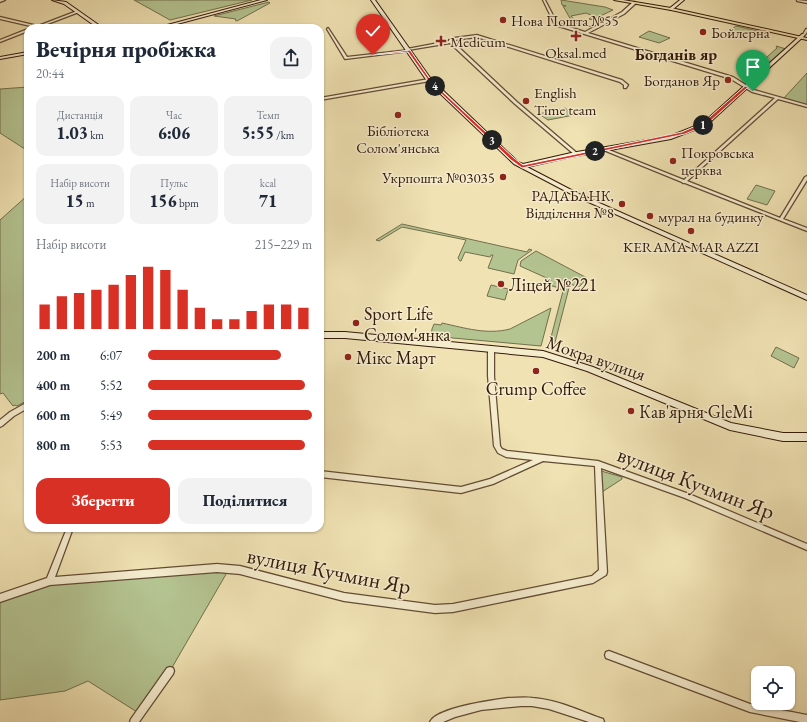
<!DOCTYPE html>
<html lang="uk">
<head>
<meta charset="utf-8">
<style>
	body { margin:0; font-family:"EB Garamond",serif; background:#f2f2f3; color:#1f2937; height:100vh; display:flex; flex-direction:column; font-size:15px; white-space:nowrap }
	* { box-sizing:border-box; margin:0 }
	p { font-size:13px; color:#747a83 }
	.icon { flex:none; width:22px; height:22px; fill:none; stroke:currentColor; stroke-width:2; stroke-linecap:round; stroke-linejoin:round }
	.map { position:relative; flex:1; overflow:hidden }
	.panel { position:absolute; left:24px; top:24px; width:300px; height:508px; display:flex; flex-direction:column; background:#fff; border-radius:12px; box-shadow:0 1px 3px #0004 }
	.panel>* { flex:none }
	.tools { position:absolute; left:751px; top:666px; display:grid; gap:8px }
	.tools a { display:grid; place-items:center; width:44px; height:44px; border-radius:8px; background:#fff; box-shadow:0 1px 3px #0004; font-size:20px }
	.pin { position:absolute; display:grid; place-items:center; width:34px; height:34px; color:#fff; margin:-41px -17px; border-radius:50% 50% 50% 0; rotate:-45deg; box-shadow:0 0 4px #0007 }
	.pin .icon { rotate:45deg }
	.km { position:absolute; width:20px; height:20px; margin:-10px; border-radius:50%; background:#222; color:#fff; font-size:11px; line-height:20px; text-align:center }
	.round { display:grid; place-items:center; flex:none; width:42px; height:42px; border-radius:12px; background:#f2f2f3 }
	.headline { display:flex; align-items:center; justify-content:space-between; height:68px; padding:0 12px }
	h1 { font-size:22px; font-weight:800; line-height:30px }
	.metrics { display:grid; grid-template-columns:repeat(3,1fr); gap:6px; height:68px; padding:4px 12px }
	.metrics div { display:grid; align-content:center; border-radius:10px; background:#f2f2f3; text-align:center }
	.metrics b { font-size:17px; font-weight:800 }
	.metrics small { font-size:11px; font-weight:400 }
	.metrics p { font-size:11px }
	.chart { height:112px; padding:8px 12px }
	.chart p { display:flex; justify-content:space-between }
	.chart svg { width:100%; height:72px; margin-top:4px; stroke:#d93025; stroke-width:6 }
	.button { display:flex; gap:8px; margin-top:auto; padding:8px 12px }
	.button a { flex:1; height:46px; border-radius:12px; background:#d93025; color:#fff; font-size:16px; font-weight:800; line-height:46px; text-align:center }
	.button a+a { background:#f2f2f3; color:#1f2937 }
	ul { padding:0 12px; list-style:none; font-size:13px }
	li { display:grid; grid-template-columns:64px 48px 1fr; align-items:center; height:30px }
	li i { height:10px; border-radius:5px; background:#d93025 }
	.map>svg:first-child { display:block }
	.green { fill:#b4c491; stroke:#736f4c }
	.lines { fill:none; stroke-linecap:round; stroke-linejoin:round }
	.street-casing { stroke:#624c33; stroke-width:2.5 }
	.secondary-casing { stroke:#321a08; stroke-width:2 }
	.primary-casing { stroke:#321a08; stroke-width:2 }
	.street { fill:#f5ecce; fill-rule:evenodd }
	.secondary { fill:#f5ecce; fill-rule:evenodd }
	.primary { fill:#f0e2b3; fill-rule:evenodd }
	.route { fill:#d93025; stroke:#fff }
	.poi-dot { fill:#8f2418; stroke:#f5ecce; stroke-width:1.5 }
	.labels { text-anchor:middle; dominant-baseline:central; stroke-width:3; stroke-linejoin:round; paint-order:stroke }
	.far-poi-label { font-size:15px; fill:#321a08; stroke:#f5ecce; text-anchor:start }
	.far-neighbourhood-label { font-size:16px; font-weight:bold; fill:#321a08; stroke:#f5ecce }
	.poi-label { font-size:18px; fill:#321a08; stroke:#f5ecce; text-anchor:start }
	.street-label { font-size:18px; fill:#321a08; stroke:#f5ecce }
	.near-street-label { font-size:22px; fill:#321a08; stroke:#f5ecce }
</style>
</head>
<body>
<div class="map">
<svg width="807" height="722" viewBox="0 0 807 722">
	<rect width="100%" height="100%" fill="#f0e2b3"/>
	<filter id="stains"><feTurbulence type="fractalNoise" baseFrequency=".005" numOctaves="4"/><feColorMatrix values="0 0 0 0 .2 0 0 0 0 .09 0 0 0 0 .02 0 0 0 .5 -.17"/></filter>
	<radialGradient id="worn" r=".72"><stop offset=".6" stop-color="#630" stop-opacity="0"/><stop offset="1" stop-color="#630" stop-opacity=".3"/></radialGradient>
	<path class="green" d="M134 0H252L170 20Z
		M561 0 605 7 613 10 596 18 602 22 589 19 593 16 586 13 571 16 576 22 593 27H592L572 22 563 6H566L562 5Z
		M269 2 270 3 237 21 235 20 236 19 214 16Z
		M736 26 762 32 758 38 729 31Z
		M649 31 670 38 659 43 639 37Z
		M776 46 786 49 764 68 751 63 758 65 777 48Z
		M807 73V105L783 99Z
		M28 87V151L0 133V89Z
		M565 108 574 115 548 120 539 114Z
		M756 185 775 191 767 205 747 199Z
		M28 195V400L17 406 15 405 13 406 3 393 0 394V220Z
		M402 224 527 252 529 249 532 250 518 260 514 274 488 268 493 255H491L490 257 465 252 461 261H460L458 258 466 240 402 227 379 241 376 240Z
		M536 251 587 278 579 287 570 284 554 346 549 345 563 291 559 288 549 285 551 280 520 266 521 261Z
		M491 285 508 289 505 300 487 296Z
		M551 308 541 346 431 336 432 329 434 324 441 325 442 323C465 328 487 335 510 329Z
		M776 347 799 358 794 368 771 356Z
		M601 471 622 477V479L602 492Z
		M229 569 170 671 137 712 88 681 65 691 0 700V598L50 581Z"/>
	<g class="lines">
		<defs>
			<path id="street" d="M0 0H5L0 2Z
				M543 0H545L557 23 585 32 622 12 633 2H635V4L624 14 588 33 733 77 754 90 807 105V107L778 99 687 181 780 218 805 177 807 176V180L783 219 807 228V231L685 183H683L682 182 601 149 604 148 684 180 775 98 752 92 731 79 555 25Z
				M797 0 807 1V3L797 1Z
				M77 11 79 12 37 28H34L35 27 0 19V17L38 26Z
				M328 28 347 57 409 50 410 51 345 59 327 29Z
				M28 29V31L0 42V40Z
				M806 29H807V32L804 36H802Z
				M477 35 622 80 628 85 626 88H624V85L620 82 477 37 455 40 452 41 517 102 578 154 575 155 515 104 450 43 408 50 407 49 449 41V40L454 38Z
				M429 79H430V81L320 100V98Z
				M491 346 494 348V376L500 446 502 449 507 451 598 461 689 494 807 544V550L685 498 601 468 607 572 606 575 593 583 453 612 435 613 344 601 240 574 217 572 50 585 0 602V594L47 578 67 528H73L55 577 217 564 240 566 344 593 435 605 453 604 592 576 599 570 595 466 543 461 493 484 461 493 320 477V471L461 487 490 479 533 460 506 457 498 453 494 446 488 376V348Z
				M26 403H28V408L14 416 2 426 0 427V420L10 412Z
				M609 651 750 704 807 715V722H800L750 712 606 658 605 655 606 652Z
				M170 667 173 668 174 671 173 674 139 722H130L131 719 167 668Z
				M508 698C516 698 525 697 533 698 557 700 578 710 600 718L603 719 604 722H589L549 709 532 706H521L481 710 455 717 443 722H430C436 708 493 700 508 698Z"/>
			<path id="secondary" d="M52 0 66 2 103 28H98L64 4Z
				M261 0H267L162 28H156Z
				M371 0H375L431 79 518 162 523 164 571 153 670 136 703 123 802 34H804V36L707 125 671 139 571 157 527 167 579 194 807 295V300L575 196 514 164 427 81Z
				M680 0H684L672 10H670V8Z
				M28 52V54L0 59V57Z
				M320 332H345L543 351 593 367 731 423 783 433H807V441H783L730 430 587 371 543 357 345 338H320Z"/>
			<path id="primary" d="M614 0H623L671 8 807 38V40L671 10Z"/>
		</defs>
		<use href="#street" class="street-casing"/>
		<use href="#secondary" class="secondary-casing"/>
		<use href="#primary" class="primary-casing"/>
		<use href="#street" class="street"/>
		<use href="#secondary" class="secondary"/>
		<use href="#primary" class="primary"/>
	</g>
	<path class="route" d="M410 50 432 82 514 158 523 165 682 132 703 123 745 86 755 91H752L747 88 706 125 685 134 522 168 511 160 430 83 408 52 372 55Z"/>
	<g class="poi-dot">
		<circle cx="503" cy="20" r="4"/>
		<circle cx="703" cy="32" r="4"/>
		<path d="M574 30h4v4h4v4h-4v4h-4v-4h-4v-4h4z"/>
		<path d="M439 35h4v4h4v4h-4v4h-4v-4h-4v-4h4z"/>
		<circle cx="728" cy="80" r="4"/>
		<circle cx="526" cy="101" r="4"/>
		<circle cx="398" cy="115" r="4"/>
		<circle cx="673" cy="161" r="4"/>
		<circle cx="503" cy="177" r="4"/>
		<circle cx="622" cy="204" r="4"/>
		<circle cx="650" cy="216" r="4"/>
		<circle cx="691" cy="231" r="4"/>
		<circle cx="501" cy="284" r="4"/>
		<circle cx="356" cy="323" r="4"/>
		<circle cx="348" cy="357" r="4"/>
		<circle cx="536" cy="371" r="4"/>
		<circle cx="631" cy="411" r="4"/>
	</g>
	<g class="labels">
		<g class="far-poi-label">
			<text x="511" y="20">Нова Пошта №55</text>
			<text x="711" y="32">Бойлерна</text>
			<text x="450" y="41">Medicum</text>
			<text x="576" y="52" text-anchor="middle">Oksal.med</text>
			<text x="720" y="80" text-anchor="end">Богданов Яр</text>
			<text x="534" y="92">English<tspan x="534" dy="17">Time team</tspan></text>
			<text x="398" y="130" text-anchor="middle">Бібліотека<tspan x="398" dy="17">Солом'янська</tspan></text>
			<text x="681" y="152">Покровська<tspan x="681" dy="17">церква</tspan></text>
			<text x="495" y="177" text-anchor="end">Укрпошта №03035</text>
			<text x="614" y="195" text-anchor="end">РАДАБАНК,<tspan x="614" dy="17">Відділення №8</tspan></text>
			<text x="658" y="216">мурал на будинку</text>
			<text x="691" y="246" text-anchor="middle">KERAMA MARAZZI</text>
		</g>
		<g class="far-neighbourhood-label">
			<text x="676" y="54">Богданів яр</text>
		</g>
		<g class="poi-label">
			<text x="509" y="284">Ліцей №221</text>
			<text x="364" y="313">Sport Life<tspan x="364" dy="21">Солом'янка</tspan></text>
			<text x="356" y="357">Мікс Март</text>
			<text x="536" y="388" text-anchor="middle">Crump Coffee</text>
			<text x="639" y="411">Кав'ярня GleMi</text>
		</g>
		<g class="street-label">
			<text transform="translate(596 358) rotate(19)">Мокра вулиця</text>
		</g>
		<g class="near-street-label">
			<text transform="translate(696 483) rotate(21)">вулиця Кучмин Яр</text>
			<text transform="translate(329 571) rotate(11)">вулиця Кучмин Яр</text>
		</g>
	</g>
	<rect width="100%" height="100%" filter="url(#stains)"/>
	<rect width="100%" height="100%" fill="url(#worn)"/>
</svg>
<div class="tools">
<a><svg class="icon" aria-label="locate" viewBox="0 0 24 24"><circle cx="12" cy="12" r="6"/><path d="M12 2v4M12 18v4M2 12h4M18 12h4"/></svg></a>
</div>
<div class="pin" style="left:753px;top:91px;background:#1e9e55"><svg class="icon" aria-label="arrive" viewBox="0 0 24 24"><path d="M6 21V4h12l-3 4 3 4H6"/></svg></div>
<div class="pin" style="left:373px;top:55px;background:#d93025"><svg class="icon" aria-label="check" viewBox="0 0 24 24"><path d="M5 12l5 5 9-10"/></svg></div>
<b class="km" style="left:703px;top:125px">1</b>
<b class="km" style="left:595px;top:151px">2</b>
<b class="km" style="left:492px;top:140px">3</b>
<b class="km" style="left:435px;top:86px">4</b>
<section class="panel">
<div class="headline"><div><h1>Вечірня пробіжка</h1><p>20:44</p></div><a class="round"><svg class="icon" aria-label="share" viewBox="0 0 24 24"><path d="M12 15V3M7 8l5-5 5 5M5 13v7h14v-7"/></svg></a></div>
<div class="metrics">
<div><p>Дистанція</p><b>1.03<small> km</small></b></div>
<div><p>Час</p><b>6:06</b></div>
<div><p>Темп</p><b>5:55<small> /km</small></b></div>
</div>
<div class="metrics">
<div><p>Набір висоти</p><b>15<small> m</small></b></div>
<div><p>Пульс</p><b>156<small> bpm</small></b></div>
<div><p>kcal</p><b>71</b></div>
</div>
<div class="chart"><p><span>Набір висоти</span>215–229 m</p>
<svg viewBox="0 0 160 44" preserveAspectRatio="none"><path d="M5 44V29M15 44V24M25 44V22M35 44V20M45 44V17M55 44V11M65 44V6M75 44V8M85 44V20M95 44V31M105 44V38M115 44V38M125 44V33M135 44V29M145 44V29M155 44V31"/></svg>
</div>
<ul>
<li><b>200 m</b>6:07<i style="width:81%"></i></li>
<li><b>400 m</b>5:52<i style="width:96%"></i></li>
<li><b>600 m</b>5:49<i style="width:100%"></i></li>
<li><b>800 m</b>5:53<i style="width:96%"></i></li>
</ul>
<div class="button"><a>Зберегти</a><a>Поділитися</a></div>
</section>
</div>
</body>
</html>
